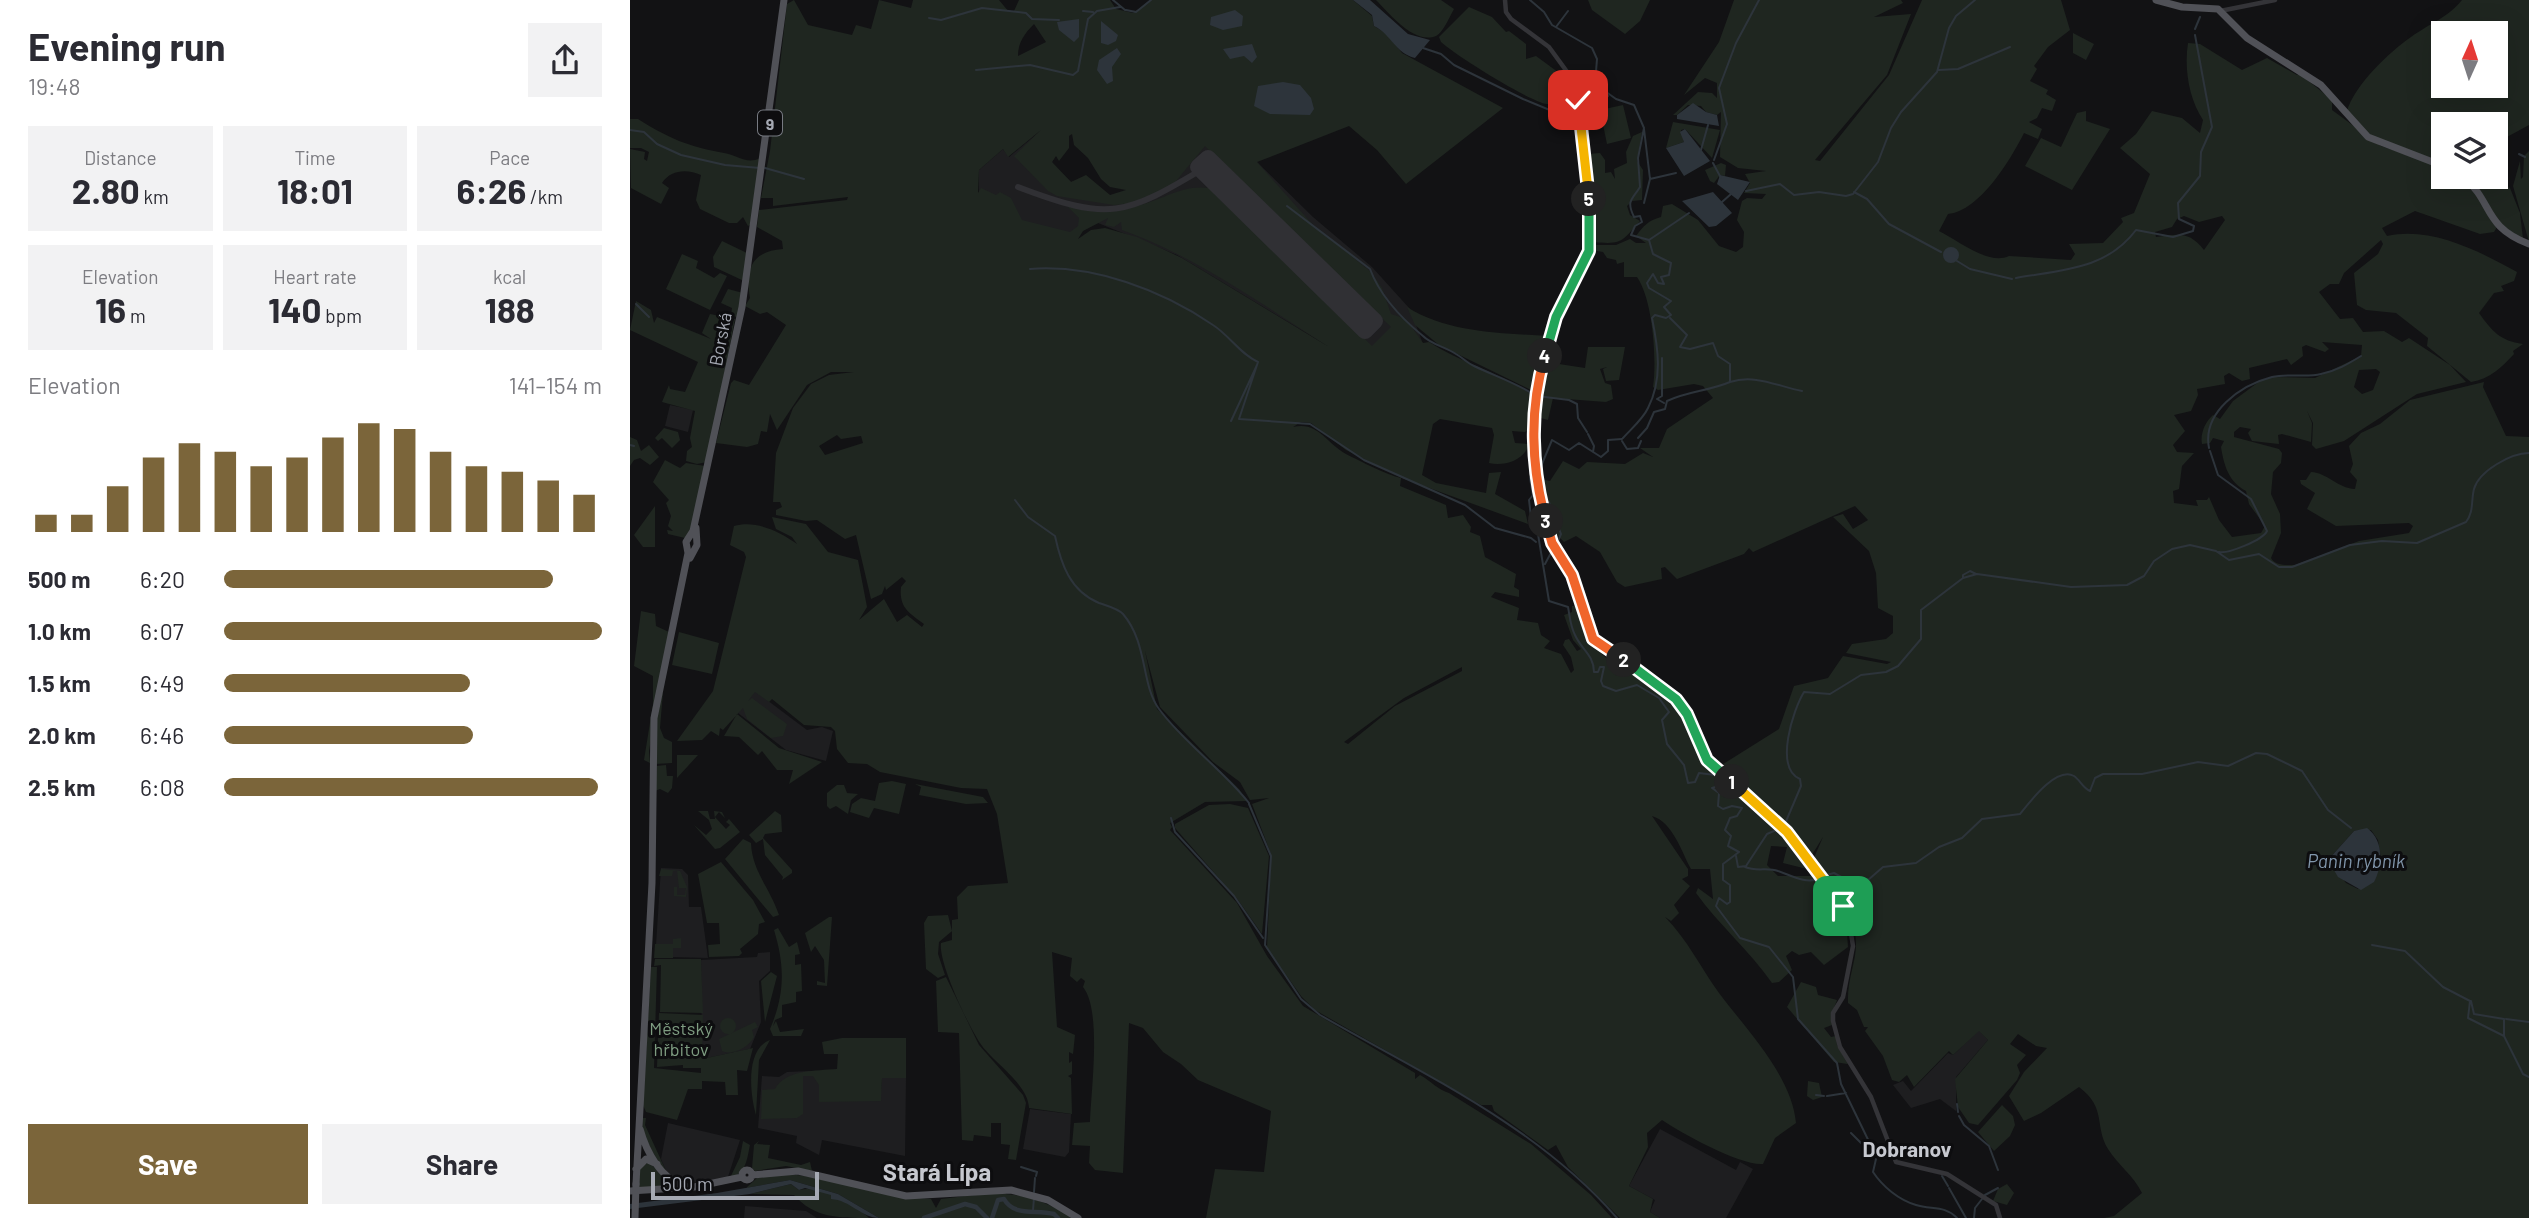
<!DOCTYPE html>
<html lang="en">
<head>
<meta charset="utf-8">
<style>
	body { margin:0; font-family:Barlow,sans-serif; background:#f2f2f3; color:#2b2b33; height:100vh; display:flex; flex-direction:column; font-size:26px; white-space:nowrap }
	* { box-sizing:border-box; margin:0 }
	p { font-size:23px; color:#7c7c81 }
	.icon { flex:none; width:38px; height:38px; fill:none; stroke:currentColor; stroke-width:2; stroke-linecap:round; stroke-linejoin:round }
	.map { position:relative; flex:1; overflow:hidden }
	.side { display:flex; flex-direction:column; background:#fff; width:630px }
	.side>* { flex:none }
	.needle { width:46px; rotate:3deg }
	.fabs { position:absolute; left:1801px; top:21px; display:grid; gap:14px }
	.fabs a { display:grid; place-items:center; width:77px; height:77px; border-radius:0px; background:#fff; box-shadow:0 7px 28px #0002; font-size:35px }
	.scale { position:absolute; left:21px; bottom:18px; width:168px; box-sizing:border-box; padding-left:7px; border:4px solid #a5a9b3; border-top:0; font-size:19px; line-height:24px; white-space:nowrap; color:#a5a9b3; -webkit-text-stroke:5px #0d0d0f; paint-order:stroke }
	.pin { position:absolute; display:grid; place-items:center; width:60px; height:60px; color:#fff; margin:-30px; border-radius:14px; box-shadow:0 4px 10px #0006 }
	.km { position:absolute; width:35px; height:35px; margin:-18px; border-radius:50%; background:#222; color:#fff; font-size:19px; line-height:35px; text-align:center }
	.round { display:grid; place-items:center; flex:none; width:74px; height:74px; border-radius:0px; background:#f2f2f3 }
	.headline { display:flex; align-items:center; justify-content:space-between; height:119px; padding:0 28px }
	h1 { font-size:38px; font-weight:700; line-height:52px }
	.stats { display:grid; grid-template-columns:repeat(3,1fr); gap:10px; height:119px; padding:7px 28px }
	.stats div { display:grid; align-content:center; border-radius:0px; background:#f2f2f3; text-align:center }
	.stats b { font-size:35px; font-weight:700 }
	.stats small { font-size:19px; font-weight:400 }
	.stats p { font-size:19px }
	.chart { height:196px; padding:14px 28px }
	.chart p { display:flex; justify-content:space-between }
	.chart svg { width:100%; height:126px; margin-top:7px; stroke:#7b653a; stroke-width:6 }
	.cta { display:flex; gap:14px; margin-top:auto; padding:14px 28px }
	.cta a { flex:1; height:80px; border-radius:0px; background:#7b653a; color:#fff; font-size:28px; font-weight:700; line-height:80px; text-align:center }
	.cta a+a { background:#f2f2f3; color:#2b2b33 }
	ul { padding:0 28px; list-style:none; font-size:23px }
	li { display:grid; grid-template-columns:112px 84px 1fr; align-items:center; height:52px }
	li i { height:18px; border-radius:9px; background:#7b653a }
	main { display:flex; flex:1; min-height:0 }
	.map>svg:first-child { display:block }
	.built { fill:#1e1e20 }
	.green { fill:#1f2620; fill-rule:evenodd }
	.water { fill:#2d343b }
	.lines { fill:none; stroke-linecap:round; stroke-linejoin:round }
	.stream { stroke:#2d343b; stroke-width:2 }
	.river { stroke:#2d343b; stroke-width:4.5 }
	.taxiway { stroke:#303034; stroke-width:6 }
	.runway { stroke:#303034; stroke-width:16 }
	.minor { stroke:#343438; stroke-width:4.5 }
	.major { stroke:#505157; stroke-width:7 }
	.major-bridge { stroke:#505157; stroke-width:7 }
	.split-1-casing { stroke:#fff; stroke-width:14 }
	.split-2-casing { stroke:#fff; stroke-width:14 }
	.split-3-casing { stroke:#fff; stroke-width:14 }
	.split-4-casing { stroke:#fff; stroke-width:14 }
	.split-5-casing { stroke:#fff; stroke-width:14 }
	.split-6-casing { stroke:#fff; stroke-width:14 }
	.split-1 { stroke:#f5b400; stroke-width:9 }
	.split-2 { stroke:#22a559; stroke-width:9 }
	.split-3 { stroke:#f0652b; stroke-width:9 }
	.split-4 { stroke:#f0652b; stroke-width:9 }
	.split-5 { stroke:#22a559; stroke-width:9 }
	.split-6 { stroke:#f5b400; stroke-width:9 }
	.labels { text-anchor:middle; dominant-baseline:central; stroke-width:6; stroke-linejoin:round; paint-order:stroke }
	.shield { fill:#0d0d0f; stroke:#777a82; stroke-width:2 }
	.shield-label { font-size:16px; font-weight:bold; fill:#a5a9b3 }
	.street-label { font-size:18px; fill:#a5a9b3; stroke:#0d0d0f }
	.park-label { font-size:18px; fill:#7e9c81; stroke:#0d0d0f }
	.water-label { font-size:19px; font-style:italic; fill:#8095aa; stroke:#0d0d0f }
	.quarter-label { font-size:21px; font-weight:bold; fill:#c6c8cf; stroke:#0d0d0f }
	.district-label { font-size:24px; font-weight:bold; fill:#c6c8cf; stroke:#0d0d0f }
</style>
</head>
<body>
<main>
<section class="side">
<div class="headline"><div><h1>Evening run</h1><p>19:48</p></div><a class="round"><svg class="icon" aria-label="share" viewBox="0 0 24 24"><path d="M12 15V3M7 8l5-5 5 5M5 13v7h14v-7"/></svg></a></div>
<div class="stats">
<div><p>Distance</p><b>2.80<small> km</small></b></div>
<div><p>Time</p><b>18:01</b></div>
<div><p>Pace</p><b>6:26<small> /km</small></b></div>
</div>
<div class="stats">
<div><p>Elevation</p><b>16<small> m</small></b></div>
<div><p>Heart rate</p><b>140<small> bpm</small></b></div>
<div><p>kcal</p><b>188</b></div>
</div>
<div class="chart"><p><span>Elevation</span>141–154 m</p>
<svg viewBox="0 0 160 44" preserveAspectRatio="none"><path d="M5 44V38M15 44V38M25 44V28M35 44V18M45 44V13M55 44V16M65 44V21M75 44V18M85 44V11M95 44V6M105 44V8M115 44V16M125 44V21M135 44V23M145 44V26M155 44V31"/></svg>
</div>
<ul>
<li><b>500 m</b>6:20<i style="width:87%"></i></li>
<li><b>1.0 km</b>6:07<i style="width:100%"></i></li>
<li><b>1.5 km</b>6:49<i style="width:65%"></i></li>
<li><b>2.0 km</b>6:46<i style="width:66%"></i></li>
<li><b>2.5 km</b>6:08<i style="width:99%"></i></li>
</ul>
<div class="cta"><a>Save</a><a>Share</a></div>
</section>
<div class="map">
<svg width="1899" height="1218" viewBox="0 0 1899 1218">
	<rect width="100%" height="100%" fill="#121214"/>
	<path class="built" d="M414 128 418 129 426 155 422 162 425 167 441 182 447 180 480 195 516 192 575 144 627 162 683 217 742 267 780 309 793 344 703 349 547 255 468 223 400 251 349 195V170L373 149 379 157Z
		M40 405 63 410 58 432 35 426Z
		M125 691 177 730 192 727 203 731 196 761 156 750 108 713Z
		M31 868 52 869 58 875 59 907H71L78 958 43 957 26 945Z
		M140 952V971L129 981 131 1022 120 1049 72 1059 71 960 127 957 128 953Z
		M1349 1030 1358 1040 1326 1077V1111L1310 1099 1281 1108 1263 1085 1273 1081 1281 1091 1318 1053 1323 1055Z
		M180 1071 251 1091 252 1078H276L275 1156 192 1140 189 1155 166 1143 167 1136 128 1128 132 1076 149 1077 157 1072Z
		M400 1109 441 1114 439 1152 435 1157 393 1149Z
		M38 1123 110 1140 97 1180 52 1184 37 1173 31 1159Z
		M1030 1129 1106 1170 1110 1162 1123 1169 1096 1218H1030L1020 1212 1025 1200 999 1186Z
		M115 1206 176 1211 187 1218H114Z"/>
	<path class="green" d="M164 0 178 25 222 35 226 25 241 29 249 0 281 8 283 0H369L379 12 384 11 389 0H480L486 9 503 13 522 0H723L742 16 744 26 757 34 772 53 873 108 776 184 747 150 719 126 627 162 683 225 741 272 752 288 761 314 776 319 793 343 799 342C831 363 869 372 901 394L900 428 895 432 882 431 885 443 899 444C895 460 874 467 859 463L864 435 862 428 810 419 803 424 792 475 806 483 856 493 859 473 871 472 865 494 895 511 898 524 772 478 716 450 681 423 671 422 663 427C688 421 695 442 716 454 730 461 757 475 771 478L770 486 816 505 818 518 833 515 841 527 840 532 850 536 855 557 886 574 884 587 889 590V597L865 592 861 597 889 608 887 620 908 623 911 635 920 641 914 648 931 654 941 673 944 670 941 657 933 645 935 640 939 639 947 651 951 649 943 640 934 615 942 612V606H947L965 647 989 671 994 662 1050 706 1076 762 1145 824 1185 871 1153 863 1157 847 1141 846 1137 865 1148 876H1189L1200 891 1192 900 1200 894 1203 895 1216 919 1218 947 1194 965 1181 952 1169 955 1162 951 1156 956 1162 970 1149 982 1142 983C1119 950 1089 925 1066 893L1068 888 1083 899 1080 869H1061C1052 853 1043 822 1022 816L1058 869V876L1052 879 1060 886 1044 905 1049 913 1041 921 1035 917C1057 939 1071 968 1089 993 1116 1029 1162 1076 1166 1123L1145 1138 1133 1164C1111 1166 1051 1133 1032 1120L1017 1133 1018 1147 999 1186 1023 1199 1020 1212 1030 1218H990L938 1167 926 1145 918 1150 864 1111 862 1105H851L685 1010 671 996 637 948 641 854 622 804 639 798 620 800 610 782 583 762 530 707 515 651 527 709 609 789 617 801 575 802 540 823 542 827 540 830 607 903 637 956 673 1006 785 1073V1079L790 1075C801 1081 808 1090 819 1093L901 1144 961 1195 982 1218H576L585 1169 634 1172 641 1111 568 1080 551 1064 533 1052 513 1028 499 1023 493 1173 465 1170 459 1163 460 1146 442 1145 444 1123 460 1122C461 1091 472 1010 453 987L455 981 451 978 447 982 440 976 442 958 422 952 427 1027 445 1035 443 1054 439 1052V1063L442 1061V1074L438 1076 441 1078 442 1114 399 1108C398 1083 363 1063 350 1043 338 1025 308 962 311 943L322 940V920L328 919 327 897 338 886 378 883 367 814 357 789 331 788 250 772 237 764 218 763 207 749 205 731 201 727 174 725 142 699 139 702 125 692 118 701 122 698 157 724 153 736 141 738 117 719 113 708 93 730 90 728 89 736 81 731 72 740 47 741 83 691 116 557 114 552 100 545 104 526C126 520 149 531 167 544L162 537 146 529 142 517 176 524 198 552 228 560 237 607 229 620 254 599 267 622 277 615 292 627 294 624C278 612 269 607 271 587L276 581 272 577 256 590 255 586 252 594 241 599 226 535 215 539 187 520 176 521 146 515V510L152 507 150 502H143L146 453 163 408 181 384 199 375 224 372H201L177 385 147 430 140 414 137 432 131 431 128 444 117 447 86 443 101 383 104 380 119 385 156 325 137 312 130 314 115 306 120 298C115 270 121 251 153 249L152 241 127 227 129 210 217 200 218 197 143 206V198H131L140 151 157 4ZM404 24 416 42 388 56C388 42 395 33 404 24ZM411 130 384 156 418 191 427 196 484 205 503 203 537 192 575 146 761 327 742 346 579 188C551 184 532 201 505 206 482 211 462 204 439 204L438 207 449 218 448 226 440 232 392 220 381 198 370 192 366 195 351 188 348 193 349 170 373 149 378 157ZM442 134 444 145 458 158 471 179 480 187 496 190 480 195 456 175 441 182 422 162 426 156 429 161 439 148V136ZM478 218 475 225 484 227 491 222 492 230C567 257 633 305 699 347L552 258 507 237 475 228 461 230 448 239 453 231ZM207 435 211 439 231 436 233 443 195 455 189 446ZM832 667V671L765 706 718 744 714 742 774 698Z
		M746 0H811L824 9C820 16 813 33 806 36 784 45 759 13 746 0Z
		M958 0H1020L1010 21 995 34 962 10Z
		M1104 0H1271L1273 3 1244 17 1281 14 1257 75 1185 160 1190 161 1259 75 1292 0H1431L1440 30 1418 47 1404 66 1407 69 1400 81 1418 90 1416 94 1426 100 1422 111 1412 108 1407 118 1399 122 1412 129 1408 139 1394 133C1381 159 1350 211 1318 214L1309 231C1326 239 1358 266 1379 256L1441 260 1445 254 1439 244 1473 243 1493 222 1491 218 1504 213 1520 174 1490 148 1506 134 1522 111 1552 118 1570 133 1573 120C1559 99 1554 69 1558 43L1570 44 1612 70 1637 58 1667 75 1670 74 1702 100V110L1751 146 1813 167V177H1830L1850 200 1867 227 1864 232 1850 234 1785 211 1752 228 1757 236C1801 226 1849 251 1887 272L1884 281 1871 286 1874 291 1864 293 1849 313C1862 331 1870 341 1893 344L1883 351 1884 354C1872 367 1860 379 1841 382L1797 346 1798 338 1766 313 1736 310 1727 305 1724 273 1748 254 1753 244 1751 240 1714 273 1709 284H1700L1689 292 1710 319 1723 318 1733 332 1754 331 1772 342 1779 338 1820 365 1836 382 1787 394 1714 441 1686 449 1682 445 1683 423 1677 411 1682 423 1681 442 1652 434 1648 435 1649 444 1622 441 1618 433 1621 429 1610 427 1604 432V437L1649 449 1652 453 1651 463 1643 472 1641 494 1650 514 1651 533 1641 558C1645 566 1657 565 1665 565L1729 541 1779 533 1783 526 1779 523 1706 526 1677 509 1685 493 1671 484 1670 480H1676L1681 472C1698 473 1707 488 1725 489L1727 480 1720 472 1723 464 1719 446 1731 433 1750 424 1780 400 1854 382 1853 387 1876 436 1899 437V1218H1474L1484 1216 1512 1193C1504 1176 1488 1165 1478 1149 1464 1126 1477 1108 1449 1087L1411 1113 1394 1121 1379 1096 1394 1072 1417 1048 1406 1046 1388 1034 1380 1044 1396 1055 1387 1065 1390 1073 1387 1080 1348 1125 1339 1123 1328 1107 1325 1079 1358 1040 1349 1031 1323 1055 1319 1051 1284 1087 1277 1075 1269 1082 1262 1080 1253 1056 1235 1031 1238 1027H1234L1227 1010 1218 1003C1217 979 1226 963 1226 944 1226 910 1201 886 1183 860L1193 837 1180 858 1158 829 1090 766 1149 729 1164 686 1198 678 1213 656 1257 664 1261 662 1216 653 1222 644 1256 639 1263 633V616L1248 608 1246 573 1239 551 1203 517 1213 514 1223 529 1238 520 1225 506 1123 552 1119 548 1114 554 1047 579 1035 567 1031 568 1032 579 995 587 987 582 970 552 946 536 934 542C917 526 910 504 910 479L920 481 933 461 949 469 957 462 995 464 1013 453 1023 457 1010 448H1029L1037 429 1083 398 1073 386 1064 384 1028 390 1023 387C1027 360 1023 300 1007 277H994V262L987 264 986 260 977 258 973 252 961 250 963 245H986L1000 239 1006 243H1016L1006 236C1014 225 1018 221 1031 217L1033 206 1042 204 1068 220 1089 246 1106 252 1113 247 1114 232 1107 220 1112 201 1117 198 1132 199 1136 194 1114 193 1120 183 1115 174 1136 171 1108 168 1090 157 1091 112 1087 115 1076 112 1071 106 1058 105 1047 115H1043L1068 92 1082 93 1087 98V83L1075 78 1054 95 1089 42ZM1554 216 1569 222 1592 216 1595 220 1574 250C1559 231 1549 234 1526 237L1525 232 1542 227 1547 219ZM1692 342 1732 345 1731 356 1685 378 1642 377 1630 381 1603 401 1590 419 1583 415C1575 422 1570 434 1572 444L1580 443 1583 438 1594 441 1591 447C1594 466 1599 482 1616 491L1619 504 1635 526 1631 533 1602 537 1589 520 1579 497 1577 500H1566L1568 506 1544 503 1543 491 1549 489 1552 466 1564 453 1547 452 1543 445 1555 431 1544 415 1561 411 1568 395 1567 389 1595 384 1594 376 1599 373 1612 381 1620 379 1619 368 1657 359 1661 365 1673 356 1672 347 1676 345 1695 352 1699 349ZM1746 369 1750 372 1743 390 1732 394 1724 387 1729 370ZM1741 830 1748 840 1751 858 1728 889 1716 883 1698 860 1724 831Z
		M1832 0H1899V125L1877 137 1866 150V124H1813V163L1742 138 1717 111C1724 86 1759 52 1781 37 1802 22 1816 19 1832 0ZM1813 33H1866V86H1813Z
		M839 7 862 17 876 32 879 31 896 44V59L906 56 936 78 937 87C932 91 923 105 917 104 900 102 825 55 811 42L809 37Z
		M1443 33 1464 44 1456 60 1443 53Z
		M993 105 1001 138 977 144 970 110Z
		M1456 111V121L1480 129 1442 190 1395 166 1411 138 1431 147 1447 113Z
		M0 119H8C38 138 59 147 94 153 107 155 117 165 130 158L122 224 118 226 113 217 107 223H99L70 209 66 200 71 175C58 169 41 169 32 183L39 188 31 204 1 188 0 149 15 152 14 159 17 161 19 152 11 148H0Z
		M1043 122 1090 130 1082 158 1055 129 1051 130 1054 142 1036 148Z
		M1012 132 1007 161 1013 170 1012 200 1002 201 997 206 1000 215 1010 221C992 241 993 245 964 242L958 154 970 153 975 160V173L981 172 985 179 984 169 997 163 996 152 1003 136Z
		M1899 151V242L1883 186 1890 161 1891 179 1893 177 1894 156Z
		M1091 163 1096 165 1095 176 1090 175 1084 183 1080 181 1075 170Z
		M1837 177H1857V182H1864L1866 188 1872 184 1880 188 1890 213 1893 239 1866 222Z
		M92 241 119 254 114 281 84 267 83 257Z
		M52 254 68 261 66 268 84 278 90 273 97 276 80 310 36 289Z
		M98 289 113 293 109 318 101 315 102 308 91 303Z
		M6 301 21 310 24 323 27 317 81 339 72 333 80 314 105 319 77 462 67 464 56 461 57 451 62 447 60 438 65 411 32 402 39 385 40 389 55 392 68 362 0 330Z
		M777 307C818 333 871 333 918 336L903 391 809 345 785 325Z
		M958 347H995L989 380 976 381 973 369 977 367 970 369 975 383 981 385 983 399 976 402 923 398 918 420 907 417 906 397 916 362 955 368Z
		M34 428 48 432 50 440 42 448 32 438 28 441 25 438Z
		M0 437 7 440 11 451 19 445 29 457 20 465 10 458 4 460 0 466Z
		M35 460 50 468 56 463 75 466 62 531 55 538 38 534 37 530 43 531 38 526 41 516 36 503 39 500 23 482Z
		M25 506V547H13L4 535Z
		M11 611 25 614 26 626 39 632 19 751 20 763 14 760 23 704V676L4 666Z
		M49 632 89 643 82 674 42 665Z
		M33 692 30 728 34 738 42 742V763L25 764 26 711Z
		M107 714 149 748 192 762 159 784 163 770H147L132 751 128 755 109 737 94 736Z
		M47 755H68L47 778Z
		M36 765 37 776H43L42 788 38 793 30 789 25 791 27 766Z
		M262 781 276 784 269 814 244 808 239 818 220 812 222 804 231 798 245 801 249 783Z
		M285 784 353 797 358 803 336 804 289 795 291 787Z
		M207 785H214L217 793 228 794 221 800 218 814 206 806 200 809 197 806V793Z
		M600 804 618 808 639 856 632 934 608 900 545 828V824L579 805Z
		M68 811H78L80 819H85L84 811 92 812 95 818 89 812 85 817 96 829 100 825 96 822 99 819 110 832 90 848 85 849 64 825 76 835 82 829 79 820Z
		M145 811 151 815 152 832 135 834 133 838 162 870V873L152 880 153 877 135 855 133 839 126 843 119 835Z
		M113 839 121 843C122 871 140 888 149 915L143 917 95 859Z
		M91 862 123 900 135 922 129 924 128 934 110 949 112 953 109 956 79 957 78 945 90 944 89 923H77L68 874Z
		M31 869 50 871 57 887 56 897 44 896V887H47V895H55L56 888H49L47 871H43L42 876H29Z
		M318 915 322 931 309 942 308 954 315 975 308 978 296 969 294 923 298 916Z
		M199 917H202L197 986 187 985V981L195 983 194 960 185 946 181 952 175 933Z
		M148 928 159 947 167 942 170 954 165 955V965L171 964 172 991 166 992V1002L152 1005V1017L145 1020 143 1026 146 1021 150 1032 174 1029 171 1036H143L140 1029C155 994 155 966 144 930Z
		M51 938V948H43V958H24L25 944H43V939Z
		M25 959H71L73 1013 30 1012 31 965 24 966Z
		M21 967H27L24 1068 71 1073V1068H53V1065L27 1067 29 1013 73 1015 72 1059 123 1048 117 1071 107 1070 108 1095H96L95 1082 72 1081V1089H58L47 1120 16 1112 13 1105Z
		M141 972 147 976 135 1022 131 981Z
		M316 977 349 1045 393 1095 396 1103 386 1160 378 1159 380 1145 371 1144V1123H361V1137L344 1135 343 1141 332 1140 329 1033 308 1032 306 981Z
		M1171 982 1186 987 1188 995 1207 1000 1201 1016 1202 1025 1194 1028 1201 1037 1206 1036 1207 1045 1218 1064 1204 1062 1157 1007Z
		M90 1026a8 8 0 1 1 16 0a8 8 0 1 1-16 0Z
		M125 1022 128 1027 122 1030 124 1037C119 1047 102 1056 92 1051L89 1039Z
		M212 1038H276V1078H252L251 1101 189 1102V1085L183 1076H173V1114L167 1118 131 1119 132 1090 145 1089C156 1069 186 1071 207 1069L208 1054H194L192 1042Z
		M140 1040 129 1060 126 1115C120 1095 115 1049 140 1040Z
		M1178 1081 1189 1083 1192 1097 1183 1100 1177 1096Z
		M1372 1105 1383 1116 1385 1125 1380 1136 1364 1151 1348 1132Z
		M12 1118H16L15 1125 37 1173C25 1156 12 1139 12 1118Z
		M113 1141 120 1145C117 1158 117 1173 100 1178L110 1157Z
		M129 1141 127 1144 140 1145 138 1158 171 1165 180 1162 182 1171 156 1166 125 1171 122 1168 124 1145Z
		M19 1162 34 1178V1183L30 1187 9 1189 8 1169Z
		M152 1174C203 1176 251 1197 301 1199L306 1208 311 1199C370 1192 390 1187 444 1218H249L208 1194 160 1180 116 1188 127 1178Z
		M161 1184 169 1190C189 1184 226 1204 239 1218 209 1218 184 1218 164 1195L120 1194Z
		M1377 1184 1384 1193 1377 1205 1363 1201 1368 1189Z"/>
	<path class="water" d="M723 0H740L778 34 800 40 785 58C765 53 762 35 744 26L742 15Z
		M605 10 613 16 612 26 593 30 580 25 581 17Z
		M449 19V37L444 42 429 30 427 22Z
		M471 21 488 35 486 41 478 45 471 43Z
		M622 44 627 57 622 63 614 56 600 59 593 49Z
		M487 48 491 54 482 67 483 81 477 84 467 70 469 60Z
		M653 82 670 85 681 98 684 109 680 115 640 114 624 106 628 86Z
		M1063 103 1076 112 1087 115 1089 126 1047 119V115Z
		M1055 129 1080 161 1054 176 1036 148 1054 142 1050 132Z
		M1090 175 1120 182 1108 200 1087 184Z
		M1083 192 1102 213 1086 226 1079 227 1052 201Z
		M1313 255a8 8 0 1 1 16 0a8 8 0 1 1-16 0Z
		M1737 828C1754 840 1753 865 1744 882L1731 890 1708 877 1698 860 1724 831Z
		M160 1180 208 1194 249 1218C232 1218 220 1200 201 1199V1195L175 1188 169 1190 161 1184 120 1194 0 1209V1204L87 1193Z"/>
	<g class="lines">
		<path class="stream" d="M483 0 495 10
			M900 0 914 12 922 25 962 48 967 59 965 84 986 99 1004 105 1014 128 1008 158 1010 187C1002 200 996 200 1004 217L1010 216 1012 222 1005 226 1001 235 1019 240 1023 254 1041 263 1039 275 1031 277 1034 284 1028 283 1023 274 1017 283 1019 288 1041 301 1034 307 1041 315 1036 318 1025 315 1022 318C1028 347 1033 379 1018 408 1013 419 1001 429 993 438
			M496 10 506 12 521 0
			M453 11 463 12
			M299 18 311 20 352 8 396 13 402 19 429 20
			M926 27 938 11
			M1565 29 1570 17
			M793 48 811 54 824 65 893 99 939 118 948 119 959 113
			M346 70 400 65 443 75 448 71 458 19 467 11 490 7
			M1309 70 1328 69 1380 47
			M939 71 961 75
			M961 111 978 96
			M0 130 14 132 27 144 51 155 95 165 130 168
			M1071 150 1078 125
			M1889 154 1895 157
			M1084 160 1097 124 1089 88 1106 43 1129 0
			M1083 163 1091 178
			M135 168 174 179
			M1020 179 1046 173
			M1116 191 1150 184 1164 195 1189 192 1216 196 1223 194 1248 162 1261 128 1271 112 1307 72 1319 28 1326 16 1345 0
			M1224 192 1237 199 1259 224 1311 252
			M1092 202 1101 194
			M1014 203 1020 179 1014 129
			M657 206 740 269C750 296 771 318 793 336 802 345 816 347 826 354 833 358 837 363 844 366 865 376 884 382 903 394
			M1019 240 1059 213
			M1327 261 1340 269 1382 279
			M400 269C463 264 532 290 583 325 600 336 610 354 628 362L609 419 680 424 734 460 835 505 865 528 901 538 906 542
			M1386 278C1431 270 1476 270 1506 230L1543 237 1563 231 1564 226 1549 219 1548 203 1570 176 1571 152 1582 127 1565 35
			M6 304 19 317
			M1032 358V396L1027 399 1034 403
			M1100 382C1125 374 1147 386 1172 391
			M907 396 939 400 947 404 948 418 957 432
			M601 421 627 365
			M958 434 964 446 963 452
			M1008 438 1017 428 1024 412 1035 409 1037 401C1058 391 1079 391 1100 382V364L1088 356 1083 343 1060 349 1050 347 1057 335 1040 318
			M992 441 997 449 1008 448 1011 441
			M0 445 4 446
			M1579 448C1572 412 1611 385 1642 377 1658 373 1675 378 1691 374 1706 371 1718 364 1731 356
			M1580 451 1588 475 1621 499 1637 531C1633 540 1598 554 1589 552
			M909 471 922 440 939 450 949 443 971 457 978 451V440L992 439
			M905 474 900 478 903 495 899 500 901 517 907 528 919 601 938 607C940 617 940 625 945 635 951 649 964 655 964 672H968L970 667H974L971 681 973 686 986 691 1007 685 1029 698 1039 712 1032 720 1037 744 1054 765 1058 783 1065 782 1069 773 1085 775 1092 785 1082 788 1089 793 1088 806 1093 809 1102 806 1112 808 1107 816 1100 818 1095 830 1101 836 1098 846 1109 852 1093 864V880L1100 885V902L1097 904 1089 898 1086 906 1110 938 1139 947 1163 977 1168 1019 1207 1063 1211 1084 1246 1156
			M385 500 398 517 425 536C431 564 440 591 469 603 477 606 487 608 493 614 518 643 511 685 529 709 555 744 592 769 619 803
			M919 502 931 534 926 546
			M915 564 923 549
			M1333 578V575L1340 571 1346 574
			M619 804 641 856 635 945 671 999 690 1015C795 1075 907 1126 987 1218
			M541 818 545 832 604 896 633 938
			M1154 826 1171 786 1170 779C1144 768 1163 710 1174 692L1200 694 1231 675 1256 672 1268 666 1291 639V610L1333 578 1347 574 1441 587 1497 585 1514 576 1524 561 1542 549 1560 545 1586 551 1599 560 1629 554 1649 567H1662L1720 545 1752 541 1787 543 1836 522C1844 512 1841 500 1844 489 1849 471 1881 453 1899 453
			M1106 856 1108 867 1116 866 1137 834 1151 828
			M1115 867C1127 872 1137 867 1148 871 1160 875 1177 885 1190 878
			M1193 876 1204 873 1230 887 1253 867 1286 863 1309 847 1332 838 1352 819 1390 814C1399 803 1426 766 1444 776 1450 780 1453 788 1460 791L1465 778 1473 774H1512L1568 762 1598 766 1626 753 1637 754 1672 771 1698 810 1721 828
			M1742 945 1775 951 1813 987 1840 1001 1838 1018 1874 1036 1893 1074 1899 1077
			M1841 1001 1844 1014 1874 1019V1036
			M1876 1019 1899 1022
			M1186 1095 1194 1096
			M1197 1096 1216 1093
			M1327 1104 1328 1112
			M1329 1116 1334 1125 1359 1146 1368 1170
			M1221 1133 1236 1148 1244 1150
			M1246 1159 1243 1172C1253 1187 1269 1200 1286 1205 1301 1210 1315 1205 1327 1218
			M391 1167 407 1172 406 1176
			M1312 1176 1318 1186
			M1319 1188 1336 1218
			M404 1192 405 1178
			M1355 1195 1368 1188
			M403 1210 404 1198
			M1344 1218 1345 1208 1352 1199"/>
		<path class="river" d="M294 1218 335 1204 346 1207 357 1218
			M362 1218 368 1200 374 1199C384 1217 406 1209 424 1214L428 1218"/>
		<path class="taxiway" d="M388 187C480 222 494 216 576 167"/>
		<path class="runway" d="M578 158 745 321 735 331 568 167Z"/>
		<path class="minor" d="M875 0 876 12 881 19 919 47 943 80 959 178 961 244 949 277 926 317 904 398 908 492 922 543 942 575 946 596 967 645 990 657 1046 699 1057 714 1077 760 1157 832 1218 915 1223 946 1213 997 1203 1013V1021L1210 1047 1241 1097 1266 1162 1317 1174 1366 1205 1370 1218
			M1590 11 1645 0"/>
		<path class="major" d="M1526 0 1552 7 1588 9 1617 38 1691 85 1738 137 1813 166
			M1833 177C1864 202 1852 226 1899 244
			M60 558 67 545 66 528
			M10 1129C16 1151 31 1180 55 1186
			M6 1169 16 1159 27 1164
			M112 1175a5 5 0 1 1 10 0a5 5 0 1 1-10 0Z
			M122 1175 168 1171 276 1196 381 1190 418 1200 448 1218
			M6 1184 22 883 24 718 58 553 56 542 63 531 112 307 154 0
			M0 1191 64 1187 112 1177"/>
		<path class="major-bridge" d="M5 1218 6 1184"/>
	</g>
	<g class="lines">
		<defs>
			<path id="split-1" d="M1102 782 1157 832 1213 906"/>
			<path id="split-2" d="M994 660 1046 699 1057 714 1077 760 1102 782"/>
			<path id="split-3" d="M916 521 922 543 942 575 963 639 994 660"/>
			<path id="split-4" d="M915 356C899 409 901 467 916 521"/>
			<path id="split-5" d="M915 356 926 317 959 251V199"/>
			<path id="split-6" d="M948 100 959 199"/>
		</defs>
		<use href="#split-1" class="split-1-casing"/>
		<use href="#split-2" class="split-2-casing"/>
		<use href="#split-3" class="split-3-casing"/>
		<use href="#split-4" class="split-4-casing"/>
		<use href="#split-5" class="split-5-casing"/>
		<use href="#split-6" class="split-6-casing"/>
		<use href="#split-1" class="split-1"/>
		<use href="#split-2" class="split-2"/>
		<use href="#split-3" class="split-3"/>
		<use href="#split-4" class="split-4"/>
		<use href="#split-5" class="split-5"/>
		<use href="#split-6" class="split-6"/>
	</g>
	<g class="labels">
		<rect class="shield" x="128" y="110.5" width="24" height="25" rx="5"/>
		<g class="shield-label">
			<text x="140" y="123">9</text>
		</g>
		<g class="street-label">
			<text transform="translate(90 339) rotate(-79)">Borská</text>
		</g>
		<g class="park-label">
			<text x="51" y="1028">Městský<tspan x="51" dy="21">hřbitov</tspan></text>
		</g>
		<g class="water-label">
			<text x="1726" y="860">Panin rybník</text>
		</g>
		<g class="quarter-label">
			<text x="1277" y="1148">Dobranov</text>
		</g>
		<g class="district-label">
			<text x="307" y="1171">Stará Lípa</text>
		</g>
	</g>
</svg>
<div class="fabs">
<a><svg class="needle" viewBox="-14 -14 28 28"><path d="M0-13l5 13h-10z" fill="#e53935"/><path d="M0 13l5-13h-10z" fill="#7c7c81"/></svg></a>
<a><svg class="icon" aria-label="layers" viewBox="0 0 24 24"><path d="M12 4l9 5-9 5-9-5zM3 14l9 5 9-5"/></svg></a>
</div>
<div class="scale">500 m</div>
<div class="pin" style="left:1213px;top:906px;background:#1e9e55"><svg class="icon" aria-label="arrive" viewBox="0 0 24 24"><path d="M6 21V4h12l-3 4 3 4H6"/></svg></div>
<div class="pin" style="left:948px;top:100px;background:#d93025"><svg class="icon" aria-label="check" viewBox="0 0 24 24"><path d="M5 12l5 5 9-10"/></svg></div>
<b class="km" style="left:1102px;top:782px">1</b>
<b class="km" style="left:994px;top:660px">2</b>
<b class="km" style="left:916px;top:521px">3</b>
<b class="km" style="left:915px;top:356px">4</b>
<b class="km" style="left:959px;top:199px">5</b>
</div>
</main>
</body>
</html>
